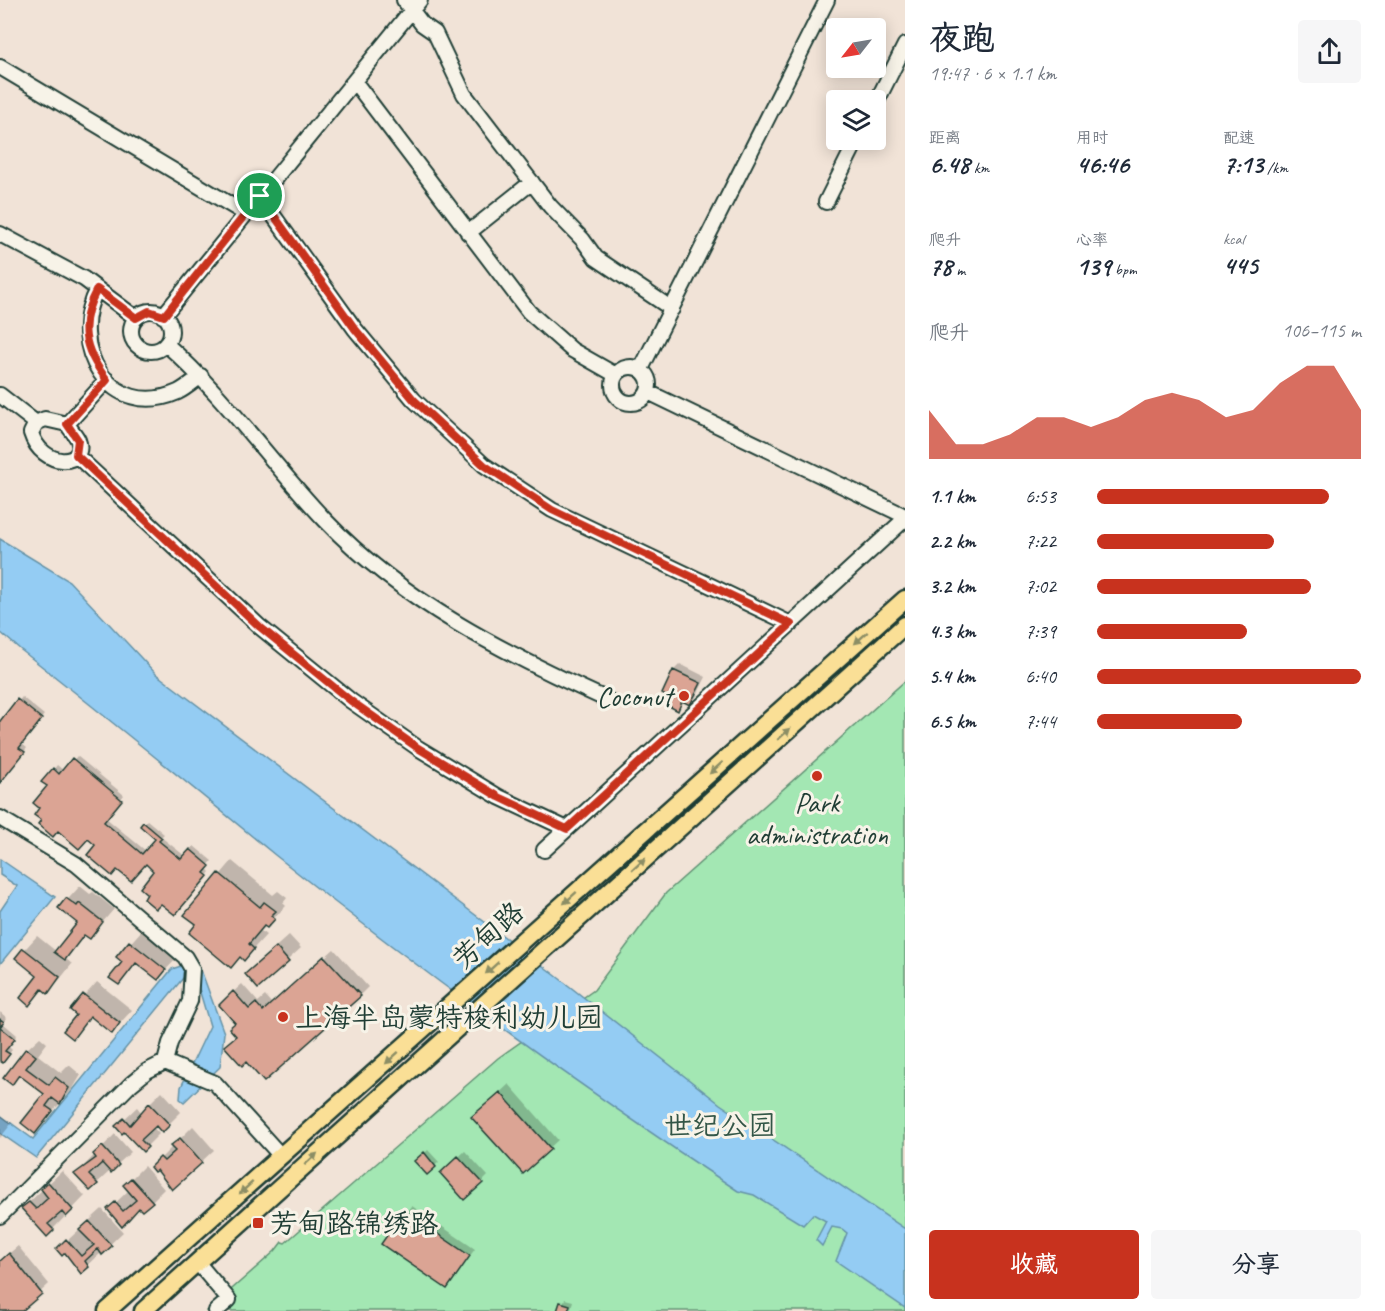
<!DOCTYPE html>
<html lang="zh">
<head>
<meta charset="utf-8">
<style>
	body { margin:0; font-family:Caveat,"LXGW WenKai TC",sans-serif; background:#f6f6f7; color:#1f2937; height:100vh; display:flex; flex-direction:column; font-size:22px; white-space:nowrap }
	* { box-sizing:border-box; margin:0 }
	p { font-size:20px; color:#747a83 }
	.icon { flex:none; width:33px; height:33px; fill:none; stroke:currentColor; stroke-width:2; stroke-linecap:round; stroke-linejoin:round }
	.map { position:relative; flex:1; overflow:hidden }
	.drawer { display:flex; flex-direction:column; background:#fff; width:480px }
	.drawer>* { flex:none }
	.needle { width:39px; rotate:239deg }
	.fabs { position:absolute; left:826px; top:18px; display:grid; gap:12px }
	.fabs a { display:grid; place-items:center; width:60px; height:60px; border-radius:6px; background:#fff; box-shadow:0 3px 15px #0003; font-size:30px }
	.pin { position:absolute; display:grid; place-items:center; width:51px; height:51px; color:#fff; margin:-26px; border:3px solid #fff; border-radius:50%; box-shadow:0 2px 6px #0007 }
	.round { display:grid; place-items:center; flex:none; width:63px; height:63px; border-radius:6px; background:#f6f6f7 }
	.headline { display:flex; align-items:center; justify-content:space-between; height:102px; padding:0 24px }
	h1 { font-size:33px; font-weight:800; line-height:45px }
	.figures { display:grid; grid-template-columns:repeat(3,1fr); gap:9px; height:102px; padding:6px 24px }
	.figures div { display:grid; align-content:center }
	.figures b { font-size:26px; font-weight:800 }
	.figures small { font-size:16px; font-weight:400 }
	.figures p { font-size:16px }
	.chart { height:168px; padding:12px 24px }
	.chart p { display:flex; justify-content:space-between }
	.chart svg { width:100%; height:108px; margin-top:6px; fill:#c8321e; opacity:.7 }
	.primary-button { display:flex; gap:12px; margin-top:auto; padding:12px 24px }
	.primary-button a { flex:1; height:69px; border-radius:6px; background:#c8321e; color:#fff; font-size:24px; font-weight:800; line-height:69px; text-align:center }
	.primary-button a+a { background:#f6f6f7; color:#1f2937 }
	ul { padding:0 24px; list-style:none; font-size:20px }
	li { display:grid; grid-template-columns:96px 72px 1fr; align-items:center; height:45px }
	li i { height:15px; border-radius:8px; background:#c8321e }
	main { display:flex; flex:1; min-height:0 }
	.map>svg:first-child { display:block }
	.green { fill:#a3e7b3; stroke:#619274; stroke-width:1.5 }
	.water { fill:#94ccf3; stroke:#6593a7; stroke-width:1.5 }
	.shadow { fill:#0003 }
	.building { fill:#dba494; stroke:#1f3d34; stroke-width:1.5 }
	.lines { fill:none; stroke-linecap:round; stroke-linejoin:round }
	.minor-casing { stroke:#1f3d34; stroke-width:18 }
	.major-casing { stroke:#1f3d34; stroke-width:21 }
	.minor { stroke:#f7f3e8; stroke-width:14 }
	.major { stroke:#fadf96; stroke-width:16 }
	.oneway { fill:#8c8e65 }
	.route-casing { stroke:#fff; stroke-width:12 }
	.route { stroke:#c8321e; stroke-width:8 }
	.poi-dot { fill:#c8321e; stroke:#f7f3e8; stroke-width:2 }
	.labels { text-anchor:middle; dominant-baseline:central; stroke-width:6; stroke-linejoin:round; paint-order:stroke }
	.poi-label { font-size:28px; fill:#1f3d34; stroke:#f7f3e8; text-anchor:start }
	.street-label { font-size:28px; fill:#1f3d34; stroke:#f7f3e8 }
	.park-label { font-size:28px; fill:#335647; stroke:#f7f3e8 }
</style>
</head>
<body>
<main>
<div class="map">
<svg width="905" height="1311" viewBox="0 0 905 1311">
	<rect width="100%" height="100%" fill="#f1e3d7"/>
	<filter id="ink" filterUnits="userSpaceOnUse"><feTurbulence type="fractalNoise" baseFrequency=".0167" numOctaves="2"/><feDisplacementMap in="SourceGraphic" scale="12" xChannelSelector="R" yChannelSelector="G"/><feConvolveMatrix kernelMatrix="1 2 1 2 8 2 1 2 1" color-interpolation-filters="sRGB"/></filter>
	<g filter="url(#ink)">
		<path class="green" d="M905 681V1311H207L275 1251 282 1242 285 1243 498 1058 594 990 666 893Z"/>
		<path class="water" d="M0 539 69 581 156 674 555 975 720 1104 905 1229V1308L836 1261 847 1233 842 1229 832 1227 822 1246 816 1240 826 1221 813 1214 803 1225 754 1195 738 1191C579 1086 424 974 275 855 191 786 107 717 21 650L0 632Z
			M0 859 55 897 0 964V911L17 886 0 875Z
			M184 965 201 970 224 1033 220 1067 184 1102 180 1099 181 1087 210 1026 197 982 183 978 36 1158 0 1133V1115L33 1139 172 969Z"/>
		<path class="shadow" d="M680 664 706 677 696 697 690 703 685 701 678 709 664 693 674 670Z
			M22 697 44 715 21 743 27 748 0 781V723Z
			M77 756 124 795 106 818 146 851 157 838 142 826 147 820 164 834 161 837 185 856 194 846 212 861 206 868 210 872 179 910 156 871 146 863 97 845 88 837 58 830 43 820 41 807 54 769 57 765 64 771Z
			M232 861 273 895 278 891 287 898 283 903 286 906 261 931 266 935 244 959 186 915Z
			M80 886 90 894 93 892 114 909 90 937 86 934 65 958 72 964 60 979 47 992 44 988 29 1004 39 976 17 958 37 936 57 952 79 923 60 908Z
			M143 929 178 957 158 978 138 962 118 983 124 961 118 957Z
			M289 935 301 948 258 987 259 962Z
			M334 949 368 987 360 995 238 1035 237 1023 229 996 242 984 258 1002 265 996 272 1004Z
			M97 982 132 1010 112 1032 92 1015 72 1037 78 1014 72 1010Z
			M0 1012 7 1018 3 1023 17 1035 8 1046 12 1050 6 1057 0 1059Z
			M40 1037 47 1043 38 1055 61 1073 69 1065 81 1075 72 1090 34 1132 46 1094 21 1074 12 1083 27 1049Z
			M509 1084 558 1140 523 1172 482 1109Z
			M162 1091 181 1112 162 1131 156 1124 153 1127 159 1134 143 1150 125 1130 117 1126 137 1107 141 1112Z
			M0 1114 12 1123 0 1138Z
			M193 1126 214 1150 201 1162 152 1167Z
			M115 1134 131 1152 97 1183 76 1174Z
			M428 1150 439 1162 427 1173 416 1161Z
			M465 1151 488 1176 482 1182 448 1167Z
			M144 1166 164 1189 152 1201 140 1206 122 1224 109 1209 129 1190 125 1185Z
			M62 1171 85 1196 53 1229 23 1208Z
			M412 1206 475 1249 447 1287 383 1244Z
			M102 1209 123 1232 81 1272 65 1250 58 1249Z
			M18 1246 49 1284 20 1311H0V1261Z
			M565 1299 573 1301 570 1311H559Z"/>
		<path class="building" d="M673 670 701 683 690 705 682 701 678 711 663 703 666 696 662 694Z
			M17 699 42 719 19 748 25 752 0 783V721Z
			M72 758 122 800 104 822 142 854 155 839 140 826 143 822 162 838 159 841 181 859 190 849 210 866 204 873 208 876 175 915 161 904 156 909 144 899 147 894 140 888 153 871 146 864 131 881 117 870 112 876 87 855 95 845 88 839 79 849 58 831 53 837 38 824 41 820 34 815 39 808 33 803 47 786 41 782 53 768 59 774Z
			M219 873 260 907 264 902 276 911 271 916 275 919 267 928 264 926 249 944 254 949 244 961 240 957 231 968 189 933 196 924 184 915Z
			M66 898 77 906 79 903 103 922 90 939 84 935 65 960 54 952 77 923 58 908Z
			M129 941 166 970 158 980 136 963 119 985 109 978 122 962 116 957Z
			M276 947 289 962 258 989 245 974Z
			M23 948 60 977 48 994 42 989 29 1006 20 998 37 976 15 958Z
			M324 956 361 996 264 1082 246 1062 242 1066 224 1046 236 1036 229 1028 235 1023 219 1005 233 991 249 1009 256 1003 263 1011Z
			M83 994 120 1023 112 1034 90 1016 73 1039 63 1031 76 1015 70 1010Z
			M0 1019 4 1022 0 1027 15 1039 5 1051 10 1054 3 1063 0 1061Z
			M26 1048 36 1056 26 1068 49 1085 55 1077 69 1088 60 1104 52 1098 46 1106 53 1111 35 1134 21 1123 44 1094 19 1075 12 1085 3 1078Z
			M500 1092 551 1149 523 1174 471 1117Z
			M149 1103 170 1125 162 1133 156 1126 141 1140 148 1147 143 1152 124 1132 122 1134 115 1126 124 1118 130 1125Z
			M180 1138 202 1163 172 1190 157 1170 154 1172 150 1167 160 1157 164 1161 175 1151 170 1146Z
			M102 1146 119 1165 111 1173 102 1163 89 1175 98 1184 90 1191 74 1174 96 1158 93 1154Z
			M424 1152 436 1167 427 1175 414 1161Z
			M458 1156 483 1183 464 1200 440 1173Z
			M131 1178 153 1202 142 1211 139 1208 122 1227 107 1209 115 1202 123 1211 136 1200 123 1185Z
			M48 1182 73 1210 66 1217 62 1212 48 1224 54 1230 47 1237 21 1208 29 1202 36 1209 48 1198 41 1189Z
			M404 1211 470 1256 447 1289 381 1244Z
			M89 1221 112 1246 102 1255 98 1249 85 1261 89 1267 81 1274 65 1253 62 1256 56 1249 66 1239 81 1256 94 1245 79 1230Z
			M9 1253 42 1294 22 1311H0V1261Z
			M560 1302 570 1305 568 1311H557Z"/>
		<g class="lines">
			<defs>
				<path id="minor" d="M404 0 422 24 435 33 464 94 550 206 583 240 596 258 672 309
					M0 67 246 214
					M354 81 529 312 572 350 616 375
					M876 103 905 45
					M260 197 355 329 414 400 484 465 552 510 791 624
					M826 202 857 140
					M468 233 532 182
					M0 234 84 279 136 318
					M97 289C66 346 110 422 178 392 186 388 194 381 201 376
					M131 331a20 20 0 1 1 40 0a20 20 0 1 1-40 0Z
					M163 316 420 0
					M166 344C226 397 270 462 325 520 403 602 506 654 608 700
					M613 385a18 18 0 1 1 36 0a18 18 0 1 1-36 0Z
					M641 369 827 0
					M648 392 905 516
					M0 395 36 423
					M45 419 67 424C70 429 76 435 78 440 88 467 42 469 31 433L36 423Z
					M67 424 107 380
					M76 455 260 627 351 701 418 748 499 797 567 829
					M0 818 76 864 185 957 192 969 190 1001 170 1043 165 1062 147 1071 131 1084 0 1216
					M544 850 905 519
					M165 1062 215 1083 281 1156
					M197 1262 229 1300 216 1311"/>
				<path id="major" d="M107 1311 905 599
					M143 1311 905 625"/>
			</defs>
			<use href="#minor" class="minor-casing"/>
			<use href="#major" class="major-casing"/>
			<use href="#minor" class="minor"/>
			<use href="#major" class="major"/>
		</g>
		<defs><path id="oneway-solid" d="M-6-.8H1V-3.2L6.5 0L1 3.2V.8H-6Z" transform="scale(1.5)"/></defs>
		<g class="oneway">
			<use href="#oneway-solid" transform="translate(861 638) rotate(138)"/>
			<use href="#oneway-solid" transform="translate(784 734) rotate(-42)"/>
			<use href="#oneway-solid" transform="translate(716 768) rotate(138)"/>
			<use href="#oneway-solid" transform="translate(639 864) rotate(-42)"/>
			<use href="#oneway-solid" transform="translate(570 898) rotate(138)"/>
			<use href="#oneway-solid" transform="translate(492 968) rotate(138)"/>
			<use href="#oneway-solid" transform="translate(392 1058) rotate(138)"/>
			<use href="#oneway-solid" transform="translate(311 1159) rotate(-42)"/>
			<use href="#oneway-solid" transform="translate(246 1188) rotate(138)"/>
		</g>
	</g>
	<g class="lines" filter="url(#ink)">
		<defs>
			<path id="route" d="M260 196 355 329 414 400 484 465 552 510 791 624 567 829 499 797 418 748 351 701 260 627 76 455 78 440 67 424 107 380C83 349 78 324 97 289L136 318 149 311 164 316Z"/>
		</defs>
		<use href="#route" class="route-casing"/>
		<use href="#route" class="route"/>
	</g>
	<g class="poi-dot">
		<circle cx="684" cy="696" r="6"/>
		<circle cx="817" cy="776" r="6"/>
		<circle cx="283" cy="1017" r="6"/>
		<rect x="252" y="1217" width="12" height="12" rx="3"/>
	</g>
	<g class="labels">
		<g class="poi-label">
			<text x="672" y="696" text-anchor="end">Coconut</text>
			<text x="817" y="802" text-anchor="middle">Park<tspan x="817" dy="32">administration</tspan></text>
			<text x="295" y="1017">上海半岛蒙特梭利幼儿园</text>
			<text x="270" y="1223">芳甸路锦绣路</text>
		</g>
		<g class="street-label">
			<text transform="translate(488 935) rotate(-42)">芳甸路</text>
		</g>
		<g class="park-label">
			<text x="720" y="1125">世纪公园</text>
		</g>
	</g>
</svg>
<div class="fabs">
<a><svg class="needle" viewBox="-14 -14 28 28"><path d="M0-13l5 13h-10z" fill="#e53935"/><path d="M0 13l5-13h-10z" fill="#747a83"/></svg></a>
<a><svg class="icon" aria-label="layers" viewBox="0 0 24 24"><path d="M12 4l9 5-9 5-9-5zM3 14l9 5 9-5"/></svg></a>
</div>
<div class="pin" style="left:260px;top:196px;background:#1e9e55"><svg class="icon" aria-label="arrive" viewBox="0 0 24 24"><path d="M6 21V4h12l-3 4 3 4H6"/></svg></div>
</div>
<section class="drawer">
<div class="headline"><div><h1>夜跑</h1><p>19:47 · 6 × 1.1 km</p></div><a class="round"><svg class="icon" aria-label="share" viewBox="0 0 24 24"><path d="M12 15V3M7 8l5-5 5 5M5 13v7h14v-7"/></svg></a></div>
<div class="figures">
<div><p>距离</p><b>6.48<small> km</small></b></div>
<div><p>用时</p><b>46:46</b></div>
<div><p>配速</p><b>7:13<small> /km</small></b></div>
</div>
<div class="figures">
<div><p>爬升</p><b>78<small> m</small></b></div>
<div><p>心率</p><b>139<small> bpm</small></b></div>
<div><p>kcal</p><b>445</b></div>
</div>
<div class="chart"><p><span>爬升</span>106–115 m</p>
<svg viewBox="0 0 160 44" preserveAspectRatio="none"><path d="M0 44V24L10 38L20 38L30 34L40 27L50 27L60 31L70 27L80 20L90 17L100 20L110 27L120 24L130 13L140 6L150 6L160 24V44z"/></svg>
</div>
<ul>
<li><b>1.1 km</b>6:53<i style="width:88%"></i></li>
<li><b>2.2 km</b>7:22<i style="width:67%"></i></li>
<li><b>3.2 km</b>7:02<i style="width:81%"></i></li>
<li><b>4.3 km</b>7:39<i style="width:57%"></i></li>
<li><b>5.4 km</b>6:40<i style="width:100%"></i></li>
<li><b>6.5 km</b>7:44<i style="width:55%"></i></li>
</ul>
<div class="primary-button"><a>收藏</a><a>分享</a></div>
</section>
</main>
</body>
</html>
